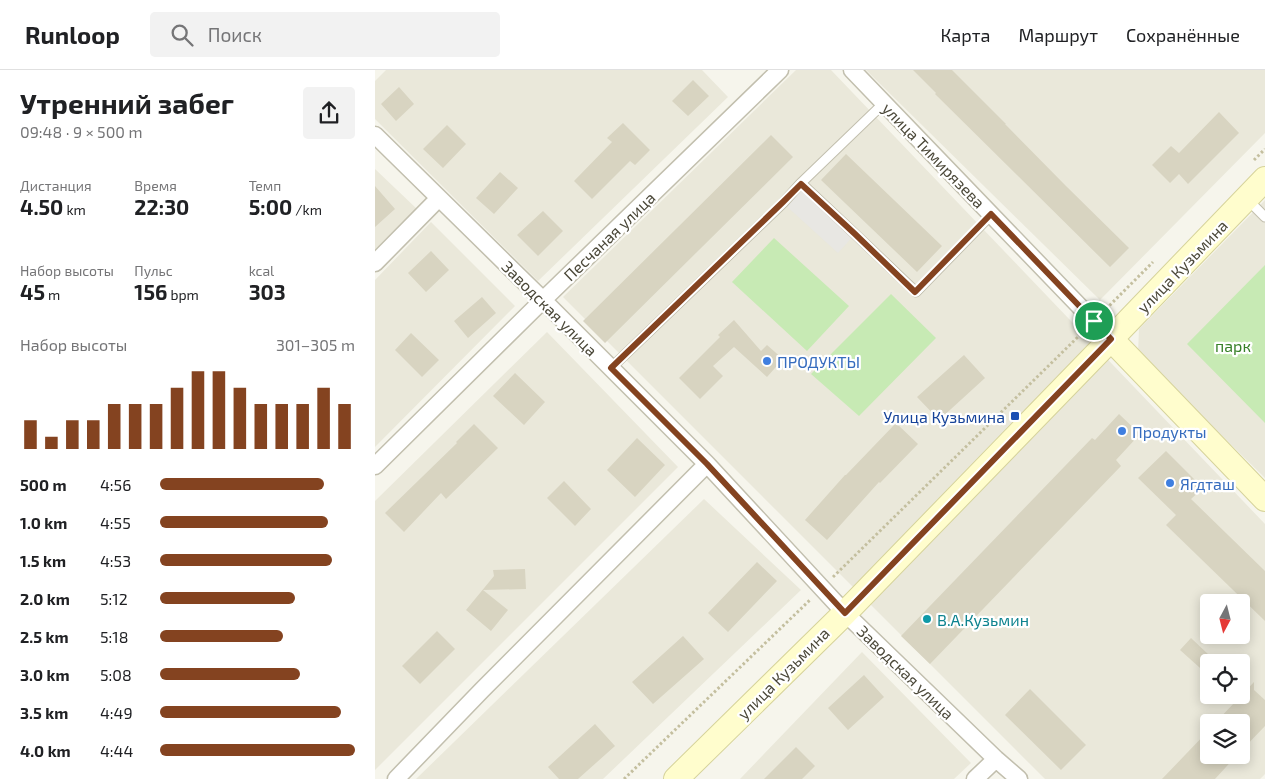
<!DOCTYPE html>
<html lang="ru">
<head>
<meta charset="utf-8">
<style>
	body { margin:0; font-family:"Exo 2",sans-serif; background:#f2f2f2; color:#202124; height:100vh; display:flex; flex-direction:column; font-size:19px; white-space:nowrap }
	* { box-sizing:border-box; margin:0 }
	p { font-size:16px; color:#757577 }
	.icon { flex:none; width:28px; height:28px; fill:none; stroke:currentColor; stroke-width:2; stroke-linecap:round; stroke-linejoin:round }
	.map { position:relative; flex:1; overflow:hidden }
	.panel { display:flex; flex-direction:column; background:#fff; width:375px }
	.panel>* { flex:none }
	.needle { width:32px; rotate:187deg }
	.tools { position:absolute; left:825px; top:524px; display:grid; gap:10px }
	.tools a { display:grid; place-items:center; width:50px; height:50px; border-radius:5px; background:#fff; box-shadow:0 2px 12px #0003; font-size:25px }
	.pin { position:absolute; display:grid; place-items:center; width:42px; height:42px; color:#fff; margin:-21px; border:2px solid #fff; border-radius:50%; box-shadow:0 1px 5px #0007 }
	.round { display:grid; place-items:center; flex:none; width:52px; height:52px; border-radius:5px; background:#f2f2f2 }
	.head { display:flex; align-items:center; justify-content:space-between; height:85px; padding:0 20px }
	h1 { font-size:28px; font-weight:700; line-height:38px }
	.metrics { display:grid; grid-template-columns:repeat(3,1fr); gap:8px; height:85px; padding:5px 20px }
	.metrics div { display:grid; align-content:center }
	.metrics b { font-size:21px; font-weight:700 }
	.metrics small { font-size:14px; font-weight:400 }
	.metrics p { font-size:14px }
	.chart { height:140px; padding:10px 20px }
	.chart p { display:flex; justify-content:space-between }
	.chart svg { width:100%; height:90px; margin-top:5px; stroke:#844320; stroke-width:6 }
	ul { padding:0 20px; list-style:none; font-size:16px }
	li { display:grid; grid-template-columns:80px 60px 1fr; align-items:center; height:38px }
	li i { height:12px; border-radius:6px; background:#844320 }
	header { display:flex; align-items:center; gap:30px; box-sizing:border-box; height:70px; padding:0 25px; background:#fff; border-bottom:1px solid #e0e0e0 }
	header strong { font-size:24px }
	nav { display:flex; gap:28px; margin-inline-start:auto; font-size:18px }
	.search { width:350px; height:45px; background:#f2f2f2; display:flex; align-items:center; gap:12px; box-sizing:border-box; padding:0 18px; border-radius:5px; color:#757577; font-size:19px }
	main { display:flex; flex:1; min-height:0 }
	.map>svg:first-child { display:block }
	.residential { fill:#eae8da; fill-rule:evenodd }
	.green { fill:#c7eab4 }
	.parking { fill:#e8e7e3 }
	.building { fill:#d8d4c1 }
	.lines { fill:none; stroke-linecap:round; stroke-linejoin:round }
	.lane-casing { stroke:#c2bfae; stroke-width:11 }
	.street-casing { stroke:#c2bfae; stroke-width:19 }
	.secondary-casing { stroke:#d6d39b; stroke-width:26 }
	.path { stroke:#c4bf9f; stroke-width:3; stroke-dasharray:2.5 2.5; stroke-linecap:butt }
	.lane { stroke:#fff; stroke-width:9 }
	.street { stroke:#fff; stroke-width:16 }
	.secondary { stroke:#fffdcd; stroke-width:24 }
	.route-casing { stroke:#fff; stroke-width:10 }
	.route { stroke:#844320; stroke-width:6 }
	.shop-dot { fill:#3f7fe0; stroke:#fff; stroke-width:2 }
	.transit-dot { fill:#1a4fb4; stroke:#fff; stroke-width:2 }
	.culture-dot { fill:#0f9aa8; stroke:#fff; stroke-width:2 }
	.labels { text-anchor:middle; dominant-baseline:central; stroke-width:4.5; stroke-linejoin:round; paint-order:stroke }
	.street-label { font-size:16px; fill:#4b4839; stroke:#fff }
	.park-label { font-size:16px; fill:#388029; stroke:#fff }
	.shop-label { font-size:16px; fill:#366cbe; stroke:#fff; text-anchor:start }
	.transit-label { font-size:16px; fill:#164399; stroke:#fff; text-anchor:end }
	.culture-label { font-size:16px; fill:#0d838f; stroke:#fff; text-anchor:start }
</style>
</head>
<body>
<header>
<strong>Runloop</strong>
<div class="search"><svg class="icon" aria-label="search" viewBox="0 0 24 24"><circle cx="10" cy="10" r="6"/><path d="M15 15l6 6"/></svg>Поиск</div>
<nav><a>Карта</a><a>Маршрут</a><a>Сохранённые</a></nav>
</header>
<main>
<section class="panel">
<div class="head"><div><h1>Утренний забег</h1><p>09:48 · 9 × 500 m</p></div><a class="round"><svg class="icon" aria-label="share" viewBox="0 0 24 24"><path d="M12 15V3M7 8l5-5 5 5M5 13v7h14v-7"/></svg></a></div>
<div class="metrics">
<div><p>Дистанция</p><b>4.50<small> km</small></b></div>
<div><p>Время</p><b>22:30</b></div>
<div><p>Темп</p><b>5:00<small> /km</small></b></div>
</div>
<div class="metrics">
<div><p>Набор высоты</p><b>45<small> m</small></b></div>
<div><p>Пульс</p><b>156<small> bpm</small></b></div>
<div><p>kcal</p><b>303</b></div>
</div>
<div class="chart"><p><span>Набор высоты</span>301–305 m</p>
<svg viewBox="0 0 160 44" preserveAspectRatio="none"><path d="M5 44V30M15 44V38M25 44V30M35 44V30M45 44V22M55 44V22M65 44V22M75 44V14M85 44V6M95 44V6M105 44V14M115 44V22M125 44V22M135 44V22M145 44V14M155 44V22"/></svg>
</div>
<ul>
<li><b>500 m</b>4:56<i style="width:84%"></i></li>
<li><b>1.0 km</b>4:55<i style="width:86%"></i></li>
<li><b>1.5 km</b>4:53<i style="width:88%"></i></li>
<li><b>2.0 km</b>5:12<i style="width:69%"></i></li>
<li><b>2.5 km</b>5:18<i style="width:63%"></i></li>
<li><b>3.0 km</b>5:08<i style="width:72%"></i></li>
<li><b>3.5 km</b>4:49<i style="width:93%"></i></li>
<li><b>4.0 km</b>4:44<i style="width:100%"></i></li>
</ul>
</section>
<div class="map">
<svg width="890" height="709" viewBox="0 0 890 709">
	<rect width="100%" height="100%" fill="#f6f5ec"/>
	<path class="residential" d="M11 0H327L353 27 163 211 0 49V11Z
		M421 0H456L890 454V704L885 709H670L188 227ZM834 532H866V565H834ZM834 592H866V625H834ZM834 652H866V685H834Z
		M491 0H890V63L725 230Z
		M0 99 42 139 0 181Z
		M890 130V408L763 283 764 259Z
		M56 152 140 236 0 377V210Z
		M172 262 303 397 0 700V431Z
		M329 429 426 520 228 709H41Z
		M487 582 596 693 579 709H365Z"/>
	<path class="green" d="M399 168 474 236 432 281 357 212Z
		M890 195V353L812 274Z
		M516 224 561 268 484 346 436 304Z"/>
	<path class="parking" d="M426 113 480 164 463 183 408 133Z"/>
	<path class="building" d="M538 0H577L631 54H630L691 116 754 178 735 197 560 24 561 23Z
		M318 10 334 26 313 46 297 31Z
		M24 17 39 34 21 51 6 34Z
		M844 42 864 63 813 114 804 104 795 113 777 95 796 76 804 83Z
		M248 53 275 80 260 95 255 91 217 129 199 111 237 72 232 68Z
		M72 55 91 74 68 98 48 79Z
		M396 65 418 87 230 273 208 251Z
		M471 84 567 176 542 202 446 110Z
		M125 102 143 118 119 144 101 128Z
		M0 116 20 139 0 157Z
		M168 141 188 161 163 186 142 165Z
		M56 181 74 200 51 222 33 203Z
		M107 227 121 243 93 268 79 251Z
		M359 250 386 281 392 275 408 289 392 307 359 277 338 296 348 306 325 329 304 308 345 267 343 265Z
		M36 263 64 290 47 307 20 280Z
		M589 285 610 308 564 350 542 327Z
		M140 303 170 332 149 355 118 326Z
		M744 344 765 364 741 390 746 396 555 594 526 566 717 368 720 370Z
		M521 353 543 374 505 413 504 412 452 470 430 450 470 405H471Z
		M99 354 123 378 71 429 66 423 29 462 10 443 82 373 81 372Z
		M262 368 290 395 260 427 232 400Z
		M791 381 828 418 816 429 890 501V551L791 455 801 445 763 408Z
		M189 411 216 439 200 456 172 428Z
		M382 492 402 511 353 562 333 543Z
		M150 499 151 519 108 520 133 540 116 561 91 540 119 506 118 500Z
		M62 561 80 579 45 614 27 596Z
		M308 566 329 589 278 634 257 612Z
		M816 568 834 585V606L805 580Z
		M489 605 509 627 473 660 453 638Z
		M879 612V620L890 630V656L866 681V652H841Z
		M655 619 711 675 686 700 630 645Z
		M220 654 240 676 203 709H184L173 697Z
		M834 660V685H862L840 709H787Z
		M421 677 440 696 427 709H389Z"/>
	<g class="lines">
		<defs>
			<path id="lane" d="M509 33 426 113 480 164 541 222 616 145
				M872 129 890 147
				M236 298 408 133 426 113"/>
			<path id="street" d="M477 0 736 269
				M0 65 168 230 332 394 470 543 621 689 644 709
				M0 193 64 128
				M0 396 168 230 405 0
				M21 709 107 620 332 394
				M600 709 621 689"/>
			<path id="secondary" d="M736 269 890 429
				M301 709 470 543 736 269 890 109"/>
		</defs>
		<use href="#lane" class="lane-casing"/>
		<use href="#street" class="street-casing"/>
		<use href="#secondary" class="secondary-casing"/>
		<path class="path" d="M879 90 890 79
			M731 239 778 192
			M458 507 707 263
			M249 709 436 529"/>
		<use href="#lane" class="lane"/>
		<use href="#street" class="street"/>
		<use href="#secondary" class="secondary"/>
	</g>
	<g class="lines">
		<defs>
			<path id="route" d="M426 114 480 164 540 222 616 144 736 269 470 543 332 394 236 298 408 132Z"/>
		</defs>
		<use href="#route" class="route-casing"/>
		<use href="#route" class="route"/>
	</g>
	<g class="shop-dot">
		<circle cx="392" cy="291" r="5"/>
		<circle cx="747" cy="361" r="5"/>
		<circle cx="795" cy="413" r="5"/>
	</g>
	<rect class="transit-dot" x="635" y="341" width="10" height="10" rx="2.5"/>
	<circle class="culture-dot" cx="552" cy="549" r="5"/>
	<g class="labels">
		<g class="street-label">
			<text transform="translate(559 85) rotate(46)">улица Тимирязева</text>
			<text transform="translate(234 166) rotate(-44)">Песчаная улица</text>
			<text transform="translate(807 196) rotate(-46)">улица Кузьмина</text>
			<text transform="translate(175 238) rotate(45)">Заводская улица</text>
			<text transform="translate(531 602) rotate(44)">Заводская улица</text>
			<text transform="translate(408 603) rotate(-45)">улица Кузьмина</text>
		</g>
		<g class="park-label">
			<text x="858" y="275">парк</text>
		</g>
		<g class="shop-label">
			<text x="402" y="291">ПРОДУКТЫ</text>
			<text x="757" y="361">Продукты</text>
			<text x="805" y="413">Ягдташ</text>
		</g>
		<g class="transit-label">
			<text x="630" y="346">Улица Кузьмина</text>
		</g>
		<g class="culture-label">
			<text x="562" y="549">В.А.Кузьмин</text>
		</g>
	</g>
</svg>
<div class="tools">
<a><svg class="needle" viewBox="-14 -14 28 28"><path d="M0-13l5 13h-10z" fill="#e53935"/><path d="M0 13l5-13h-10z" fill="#757577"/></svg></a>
<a><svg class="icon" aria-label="locate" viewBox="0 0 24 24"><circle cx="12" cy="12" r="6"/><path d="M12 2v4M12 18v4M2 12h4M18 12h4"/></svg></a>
<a><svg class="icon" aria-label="layers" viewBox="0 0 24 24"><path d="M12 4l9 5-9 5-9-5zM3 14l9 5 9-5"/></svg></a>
</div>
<div class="pin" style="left:719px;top:251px;background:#1e9e55"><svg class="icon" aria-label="arrive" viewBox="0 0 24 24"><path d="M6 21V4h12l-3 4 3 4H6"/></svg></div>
</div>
</main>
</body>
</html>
